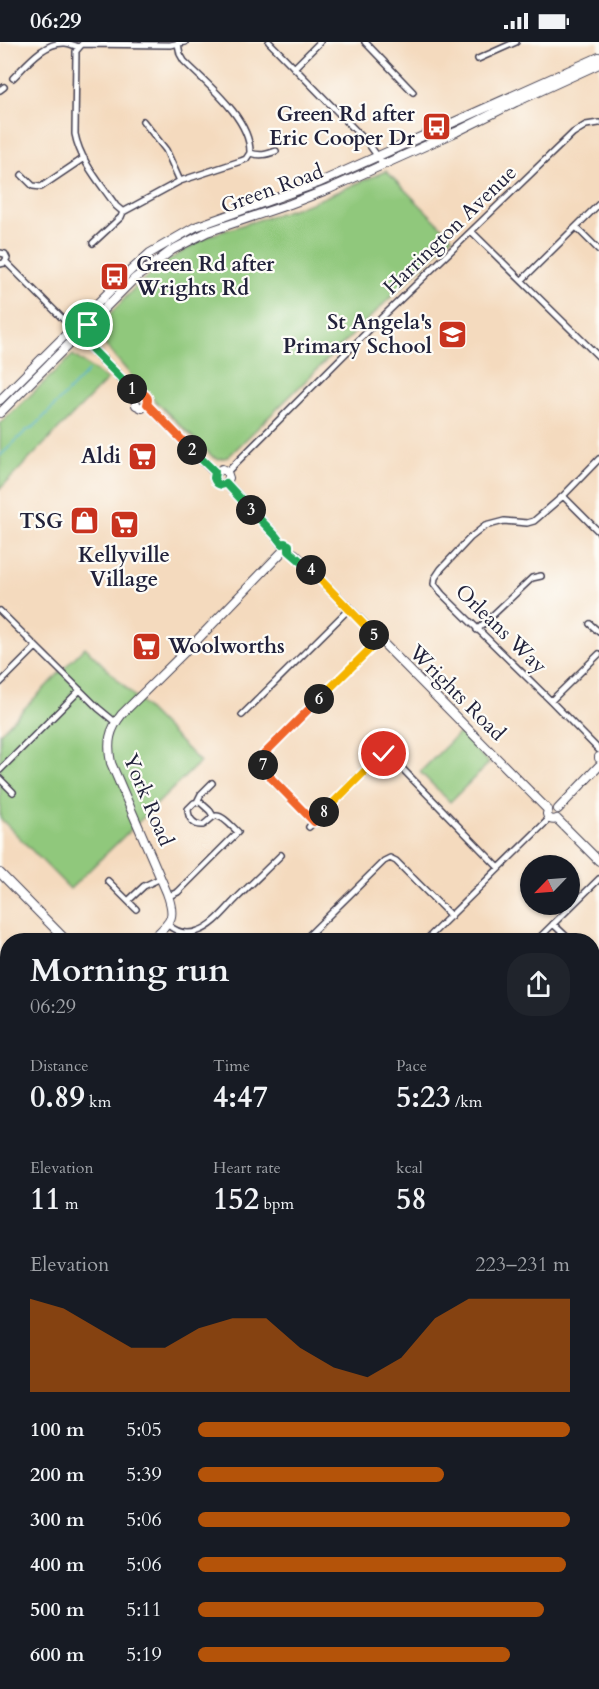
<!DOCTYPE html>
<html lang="en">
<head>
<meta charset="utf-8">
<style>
	body { margin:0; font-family:Cardo,serif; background:#20242c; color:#f1f3f6; height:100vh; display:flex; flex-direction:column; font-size:22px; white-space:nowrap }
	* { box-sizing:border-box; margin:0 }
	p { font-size:20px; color:#9ea1a6 }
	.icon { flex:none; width:33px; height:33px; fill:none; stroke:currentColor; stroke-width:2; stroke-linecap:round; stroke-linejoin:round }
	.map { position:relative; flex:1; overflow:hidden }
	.side { position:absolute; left:0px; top:891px; width:600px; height:756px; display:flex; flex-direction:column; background:#171b24; border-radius:24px 24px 0 0; box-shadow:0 2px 4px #0004 }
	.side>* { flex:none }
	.needle { width:39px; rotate:245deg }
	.fabs { position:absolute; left:520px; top:813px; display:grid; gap:12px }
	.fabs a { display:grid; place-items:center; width:60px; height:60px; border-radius:50%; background:#171b24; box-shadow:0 2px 4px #0004; font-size:30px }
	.pin { position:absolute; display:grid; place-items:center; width:51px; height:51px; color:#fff; margin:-26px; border:3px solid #fff; border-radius:50%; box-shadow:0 2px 6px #0007 }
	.km { position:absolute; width:30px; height:30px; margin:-15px; border-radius:50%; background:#222; color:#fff; font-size:16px; line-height:30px; text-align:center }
	.round { display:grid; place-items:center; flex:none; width:63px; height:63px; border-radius:24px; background:#20242c }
	.overview { display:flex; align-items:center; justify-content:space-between; height:102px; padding:0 30px }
	h1 { font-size:33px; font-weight:600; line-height:45px }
	.metrics { display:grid; grid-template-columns:repeat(3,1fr); gap:9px; height:102px; padding:6px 30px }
	.metrics div { display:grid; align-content:center }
	.metrics b { font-size:30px; font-weight:600 }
	.metrics small { font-size:16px; font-weight:400 }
	.metrics p { font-size:16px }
	.chart { height:168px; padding:12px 30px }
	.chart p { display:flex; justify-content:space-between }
	.chart svg { width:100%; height:108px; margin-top:6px; fill:#b45309; opacity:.7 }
	ul { padding:0 30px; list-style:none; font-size:20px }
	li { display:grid; grid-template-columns:96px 72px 1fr; align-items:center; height:45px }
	li i { height:15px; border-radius:8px; background:#b45309 }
	.status { display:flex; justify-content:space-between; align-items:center; height:42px; padding:0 30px; background:#171b24; direction:ltr }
	.status svg { height:16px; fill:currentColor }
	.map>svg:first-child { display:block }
	.green { fill:#90c87b; stroke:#59755b; stroke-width:1.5 }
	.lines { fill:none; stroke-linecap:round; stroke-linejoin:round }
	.stream { stroke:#56b3d4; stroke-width:1.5 }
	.street-casing { stroke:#423e4f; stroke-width:8 }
	.secondary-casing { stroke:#423e4f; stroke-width:10 }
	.primary-casing { stroke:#423e4f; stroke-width:11 }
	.street { stroke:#fff; stroke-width:5 }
	.secondary { stroke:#fff; stroke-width:8 }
	.primary { stroke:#fff; stroke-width:8 }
	.split-1-casing { stroke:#fff; stroke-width:12 }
	.split-2-casing { stroke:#fff; stroke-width:12 }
	.split-3-casing { stroke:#fff; stroke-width:12 }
	.split-4-casing { stroke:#fff; stroke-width:12 }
	.split-5-casing { stroke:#fff; stroke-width:12 }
	.split-6-casing { stroke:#fff; stroke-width:12 }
	.split-7-casing { stroke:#fff; stroke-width:12 }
	.split-8-casing { stroke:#fff; stroke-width:12 }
	.split-9-casing { stroke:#fff; stroke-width:12 }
	.split-1 { stroke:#22a559; stroke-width:8 }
	.split-2 { stroke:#f0652b; stroke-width:8 }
	.split-3 { stroke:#22a559; stroke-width:8 }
	.split-4 { stroke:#22a559; stroke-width:8 }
	.split-5 { stroke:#f5b400; stroke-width:8 }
	.split-6 { stroke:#f5b400; stroke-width:8 }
	.split-7 { stroke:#f0652b; stroke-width:8 }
	.split-8 { stroke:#f0652b; stroke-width:8 }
	.split-9 { stroke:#f5b400; stroke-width:8 }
	.labels { text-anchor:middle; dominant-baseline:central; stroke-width:4.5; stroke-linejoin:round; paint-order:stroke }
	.poi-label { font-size:21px; font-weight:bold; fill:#22223b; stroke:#fdfcf7; text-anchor:end }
	.street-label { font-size:21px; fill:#22223b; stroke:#fdfcf7 }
</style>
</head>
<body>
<div class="status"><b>06:29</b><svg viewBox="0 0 49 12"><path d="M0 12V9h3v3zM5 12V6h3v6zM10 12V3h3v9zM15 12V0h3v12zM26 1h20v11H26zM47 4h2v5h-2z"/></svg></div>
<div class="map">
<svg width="599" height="1647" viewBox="0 0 599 1647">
	<rect width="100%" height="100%" fill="#fdfcf7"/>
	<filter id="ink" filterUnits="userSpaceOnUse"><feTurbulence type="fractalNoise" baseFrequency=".0167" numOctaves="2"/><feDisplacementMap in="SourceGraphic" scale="12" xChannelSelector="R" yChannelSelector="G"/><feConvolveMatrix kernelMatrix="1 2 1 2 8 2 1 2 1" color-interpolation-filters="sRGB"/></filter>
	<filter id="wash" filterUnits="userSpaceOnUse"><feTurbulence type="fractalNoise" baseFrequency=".008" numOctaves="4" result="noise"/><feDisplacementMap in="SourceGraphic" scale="24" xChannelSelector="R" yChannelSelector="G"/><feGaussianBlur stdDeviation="1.35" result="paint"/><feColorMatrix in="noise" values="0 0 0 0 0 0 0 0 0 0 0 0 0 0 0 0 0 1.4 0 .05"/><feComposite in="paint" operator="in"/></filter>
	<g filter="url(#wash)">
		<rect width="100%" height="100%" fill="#f4dabe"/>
		<path class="green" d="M386 129 452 195 228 415 218 417 213 415 141 345 94 290 137 243 172 216 211 193 311 161Z
			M73 313 107 338 0 447V382Z
			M85 605 200 720 70 847 0 776V691Z
			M459 691 489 721 450 760 420 730Z
			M593 1187 599 1194V1244L593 1250Z
			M593 1262 599 1269V1317L593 1311Z"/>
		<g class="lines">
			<path class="stream" d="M0 414 26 389 35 384 88 329"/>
		</g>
	</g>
	<g filter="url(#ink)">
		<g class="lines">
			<defs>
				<path id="street" d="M269 0 368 101 383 122
					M365 0 413 50
					M178 2 180 12 184 19C207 42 251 77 250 111
					M478 17 516 0
					M294 26 320 0
					M13 36C27 22 44 0 65 1 69 1 75 4 79 5
					M0 48 4 45
					M143 79 166 108 180 139
					M250 111C260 114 266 113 276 109
					M22 133 33 144 41 145 84 116
					M123 170 116 164C101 142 80 119 75 92L76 9 82 2 170 3 185 0
					M576 185 599 208
					M472 190 599 315
					M93 201 121 175 123 170 180 139 241 119 246 117 250 111
					M0 211 5 212 7 216 4 221 0 222
					M6 220 72 286
					M522 238 599 162
					M599 417 563 454 534 479 527 481 504 479 485 484 470 496 441 527 435 536 434 542 442 552 551 659 599 708
					M227 430 371 286 573 91 586 83 599 81
					M563 454 599 490
					M0 569 98 666 115 680
					M590 582 599 590
					M477 588 532 536 541 534
					M0 641 36 605
					M551 659 599 612
					M242 673 349 567
					M0 728 80 648
					M0 737 13 750
					M197 760 201 752 212 741
					M314 780 272 737 261 720 263 713 379 598
					M309 785 379 714 384 712H388L499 826
					M108 839 136 867
					M169 854 178 850 238 790C233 786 223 773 216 774 212 774 207 781 203 783 194 784 188 776 188 767L194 761 200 760 210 769 213 774
					M128 859 144 844 161 836
					M167 882C176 890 186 894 198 889 214 884 226 867 237 856 252 841 267 827 281 813
					M553 882 570 898
					M304 898 384 819 390 816 396 819 451 874
					M426 898 549 777
					M537 898 599 837
					M592 921 599 928
					M0 930 8 938
					M592 1013 599 1007
					M0 1105 8 1097
					M592 1113 599 1109
					M0 1123 8 1131
					M592 1172 599 1179
					M5 1243 4 1222 8 1195
					M0 1445 8 1438
					M6 1556 8 1557
					M0 1647 8 1640"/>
				<path id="secondary" d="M75 290 132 347 138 352C145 350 150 355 147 362L215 431
					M138 352 135 356 136 363 142 366 147 362
					M0 358 129 230 150 211 195 185 318 141 599 15
					M0 371 134 237 172 208 207 190 290 162 329 147 456 90 516 60 599 22
					M215 431 222 427 227 430 229 436 226 441
					M215 431 214 436C216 442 221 444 226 441
					M226 441 275 493 282 503
					M289 509 295 512 548 768
					M599 715V716
					M558 767 599 724
					M548 768 547 772C548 777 552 779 557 777
					M557 777 599 819
					M0 831 66 898
					M151 898C170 880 177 878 167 851L111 721C107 701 109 688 122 672L198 597 282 510
					M0 1014 8 1006
					M592 1432 599 1439
					M117 1647 125 1640"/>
				<path id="primary" d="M592 1474 599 1461
					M539 1647 540 1640"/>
			</defs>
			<use href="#street" class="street-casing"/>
			<use href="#secondary" class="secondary-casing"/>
			<use href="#primary" class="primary-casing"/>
			<use href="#street" class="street"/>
			<use href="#secondary" class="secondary"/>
			<use href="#primary" class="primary"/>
		</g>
	</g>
	<g class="lines" filter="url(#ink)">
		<defs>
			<path id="split-1" d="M88 283 78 293 132 347"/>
			<path id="split-2" d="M132 347 138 352C145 350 150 355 147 362L192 408"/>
			<path id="split-3" d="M192 408 215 430 214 436C216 442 221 445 226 441L251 468"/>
			<path id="split-4" d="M251 468 275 493 282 502 285 501 289 503V509L311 528"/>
			<path id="split-5" d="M311 528 374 593"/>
			<path id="split-6" d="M319 657 379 598 374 593"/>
			<path id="split-7" d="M263 723 261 720 263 713 319 657"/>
			<path id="split-8" d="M263 723 272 737 314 780 324 770"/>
			<path id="split-9" d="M324 770 380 714 384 712"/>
		</defs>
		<use href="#split-1" class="split-1-casing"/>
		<use href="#split-2" class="split-2-casing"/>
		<use href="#split-3" class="split-3-casing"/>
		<use href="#split-4" class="split-4-casing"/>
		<use href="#split-5" class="split-5-casing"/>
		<use href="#split-6" class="split-6-casing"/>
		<use href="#split-7" class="split-7-casing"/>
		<use href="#split-8" class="split-8-casing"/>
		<use href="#split-9" class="split-9-casing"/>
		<use href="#split-1" class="split-1"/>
		<use href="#split-2" class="split-2"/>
		<use href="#split-3" class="split-3"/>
		<use href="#split-4" class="split-4"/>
		<use href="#split-5" class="split-5"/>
		<use href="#split-6" class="split-6"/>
		<use href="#split-7" class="split-7"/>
		<use href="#split-8" class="split-8"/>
		<use href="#split-9" class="split-9"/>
	</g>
	<defs>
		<symbol id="bus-square" viewBox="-11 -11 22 22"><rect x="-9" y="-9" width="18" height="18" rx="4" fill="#c8321e" stroke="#fdfcf7"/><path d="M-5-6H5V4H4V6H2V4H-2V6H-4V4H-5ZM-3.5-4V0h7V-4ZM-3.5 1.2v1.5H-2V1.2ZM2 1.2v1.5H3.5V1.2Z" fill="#fff"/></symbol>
		<symbol id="school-square" viewBox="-11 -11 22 22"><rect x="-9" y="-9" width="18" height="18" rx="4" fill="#c8321e" stroke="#fdfcf7"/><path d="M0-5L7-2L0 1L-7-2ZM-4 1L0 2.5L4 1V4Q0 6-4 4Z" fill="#fff"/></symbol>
		<symbol id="supermarket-square" viewBox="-11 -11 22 22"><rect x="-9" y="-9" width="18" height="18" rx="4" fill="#c8321e" stroke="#fdfcf7"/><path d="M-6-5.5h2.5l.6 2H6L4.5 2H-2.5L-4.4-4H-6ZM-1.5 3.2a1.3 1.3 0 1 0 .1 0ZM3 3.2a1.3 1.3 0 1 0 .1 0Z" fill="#fff"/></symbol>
		<symbol id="shop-square" viewBox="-11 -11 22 22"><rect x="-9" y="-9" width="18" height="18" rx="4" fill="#c8321e" stroke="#fdfcf7"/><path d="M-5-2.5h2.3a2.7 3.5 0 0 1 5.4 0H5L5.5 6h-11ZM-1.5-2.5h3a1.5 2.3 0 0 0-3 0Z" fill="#fff"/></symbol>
	</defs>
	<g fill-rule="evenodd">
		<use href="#bus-square" x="420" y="68" width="33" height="33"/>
		<use href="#bus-square" x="98" y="218" width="33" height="33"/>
		<use href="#school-square" x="436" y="276" width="33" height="33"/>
		<use href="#supermarket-square" x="126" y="398" width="33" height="33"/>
		<use href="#shop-square" x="68" y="462" width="33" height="33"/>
		<use href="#supermarket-square" x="108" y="466" width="33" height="33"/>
		<use href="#supermarket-square" x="130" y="588" width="33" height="33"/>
	</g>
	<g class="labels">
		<g class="poi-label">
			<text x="415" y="72">Green Rd after<tspan x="415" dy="24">Eric Cooper Dr</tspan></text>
			<text x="136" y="222" text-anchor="start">Green Rd after<tspan x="136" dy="24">Wrights Rd</tspan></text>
			<text x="432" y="280">St Angela's<tspan x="432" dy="24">Primary School</tspan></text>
			<text x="121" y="414">Aldi</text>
			<text x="63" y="479">TSG</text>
			<text x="124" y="513" text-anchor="middle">Kellyville<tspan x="124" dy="24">Village</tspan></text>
			<text x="168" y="604" text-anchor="start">Woolworths</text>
		</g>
		<g class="street-label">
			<text transform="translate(272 147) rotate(-20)">Green Road</text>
			<text transform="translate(450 188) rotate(-44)">Harrington Avenue</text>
			<text transform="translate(501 587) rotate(44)">Orleans Way</text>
			<text transform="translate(457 651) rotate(45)">Wrights Road</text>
			<text transform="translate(148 758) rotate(67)">York Road</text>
		</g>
	</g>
</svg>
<div class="fabs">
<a><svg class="needle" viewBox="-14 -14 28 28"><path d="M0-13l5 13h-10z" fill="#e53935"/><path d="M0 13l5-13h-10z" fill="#9ea1a6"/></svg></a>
</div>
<div class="pin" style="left:88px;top:283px;background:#1e9e55"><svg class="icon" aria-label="arrive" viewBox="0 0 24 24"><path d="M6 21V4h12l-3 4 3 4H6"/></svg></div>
<div class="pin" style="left:384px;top:712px;background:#d93025"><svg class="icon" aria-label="check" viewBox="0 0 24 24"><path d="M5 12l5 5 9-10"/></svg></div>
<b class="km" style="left:132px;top:347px">1</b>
<b class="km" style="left:192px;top:408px">2</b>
<b class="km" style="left:251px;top:468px">3</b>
<b class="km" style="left:311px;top:528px">4</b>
<b class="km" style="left:374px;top:593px">5</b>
<b class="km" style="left:319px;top:657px">6</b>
<b class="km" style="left:263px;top:723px">7</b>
<b class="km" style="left:324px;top:770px">8</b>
<section class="side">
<div class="overview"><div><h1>Morning run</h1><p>06:29</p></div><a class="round"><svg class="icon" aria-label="share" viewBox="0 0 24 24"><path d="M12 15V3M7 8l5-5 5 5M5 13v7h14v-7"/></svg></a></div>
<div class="metrics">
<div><p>Distance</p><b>0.89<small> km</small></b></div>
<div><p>Time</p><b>4:47</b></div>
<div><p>Pace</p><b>5:23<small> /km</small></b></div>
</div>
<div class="metrics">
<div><p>Elevation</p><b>11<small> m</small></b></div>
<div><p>Heart rate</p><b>152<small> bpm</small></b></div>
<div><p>kcal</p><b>58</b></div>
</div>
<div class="chart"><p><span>Elevation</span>223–231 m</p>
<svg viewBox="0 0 160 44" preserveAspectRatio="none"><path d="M0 44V6L10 10L20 18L30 26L40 26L50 18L60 14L70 14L80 26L90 34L100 38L110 30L120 14L130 6L140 6L150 6L160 6V44z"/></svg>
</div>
<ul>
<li><b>100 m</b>5:05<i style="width:100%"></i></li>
<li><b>200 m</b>5:39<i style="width:66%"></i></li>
<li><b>300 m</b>5:06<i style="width:100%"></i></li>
<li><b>400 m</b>5:06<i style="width:99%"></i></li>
<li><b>500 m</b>5:11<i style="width:93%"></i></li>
<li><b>600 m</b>5:19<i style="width:84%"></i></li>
</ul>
</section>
</div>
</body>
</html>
